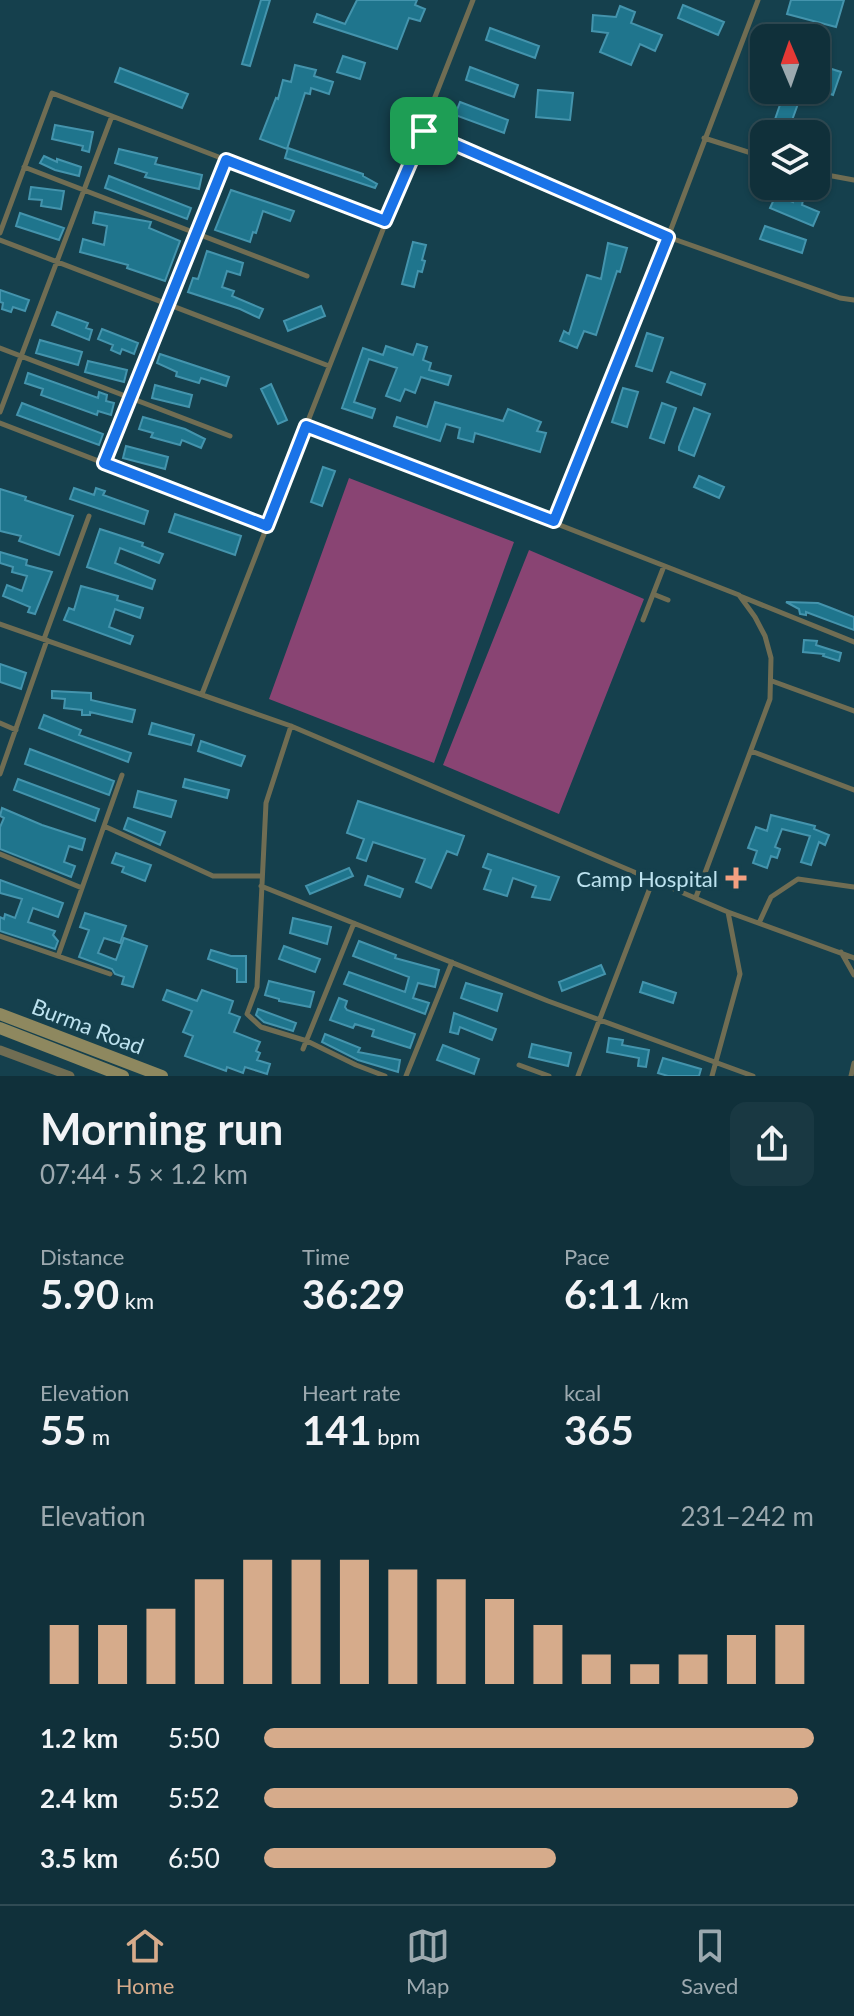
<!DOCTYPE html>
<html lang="en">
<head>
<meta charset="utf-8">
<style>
	body { margin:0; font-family:Lato,sans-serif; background:#193842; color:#f1f3f6; height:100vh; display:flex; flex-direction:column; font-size:30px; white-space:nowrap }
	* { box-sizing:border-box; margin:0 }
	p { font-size:26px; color:#9ca9af }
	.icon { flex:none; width:44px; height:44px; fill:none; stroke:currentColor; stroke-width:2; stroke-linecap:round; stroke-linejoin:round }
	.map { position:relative; height:1076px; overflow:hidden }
	.drawer { display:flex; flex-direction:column; background:#10303a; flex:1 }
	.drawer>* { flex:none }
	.needle { width:52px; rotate:358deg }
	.controls { position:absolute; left:750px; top:24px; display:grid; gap:16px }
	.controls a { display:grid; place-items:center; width:80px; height:80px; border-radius:16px; background:#10303a; box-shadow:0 2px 6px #0004,0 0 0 2px #304b54; font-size:40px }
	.pin { position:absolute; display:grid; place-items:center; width:68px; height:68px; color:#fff; margin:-34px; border-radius:16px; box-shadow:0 4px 12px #0006 }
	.round { display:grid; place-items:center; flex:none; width:84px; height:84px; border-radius:16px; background:#193842 }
	.headline { display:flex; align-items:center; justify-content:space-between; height:136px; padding:0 40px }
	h1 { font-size:44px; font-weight:700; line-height:60px }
	.figures { display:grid; grid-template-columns:repeat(3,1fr); gap:12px; height:136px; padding:8px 40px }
	.figures div { display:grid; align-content:center }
	.figures b { font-size:40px; font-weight:700 }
	.figures small { font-size:22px; font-weight:400 }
	.figures p { font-size:22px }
	.chart { height:224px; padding:16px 40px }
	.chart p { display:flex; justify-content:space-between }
	.chart svg { width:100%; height:144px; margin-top:8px; stroke:#d6ab8b; stroke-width:6 }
	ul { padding:0 40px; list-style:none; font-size:26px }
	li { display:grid; grid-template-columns:128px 96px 1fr; align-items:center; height:60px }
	li i { height:20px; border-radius:10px; background:#d6ab8b }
	.dock { display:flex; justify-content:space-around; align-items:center; height:112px; border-top:2px solid #304b54; background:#10303a; font-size:22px; color:#9ca9af }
	.dock a { display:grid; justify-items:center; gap:4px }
	.dock .active { color:#d6ab8b }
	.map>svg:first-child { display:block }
	.green { fill:#894473 }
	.building { fill:#1f758d; stroke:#4494ad; stroke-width:2 }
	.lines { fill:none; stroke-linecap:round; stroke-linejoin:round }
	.service { stroke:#706d53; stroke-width:5 }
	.minor { stroke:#706d53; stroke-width:9 }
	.secondary { stroke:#8e885f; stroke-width:12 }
	.route-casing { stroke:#fff; stroke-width:16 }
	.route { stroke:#1a73e8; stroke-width:10 }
	.poi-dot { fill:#f3a081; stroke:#15404d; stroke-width:3 }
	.labels { text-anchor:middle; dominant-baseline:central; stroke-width:8; stroke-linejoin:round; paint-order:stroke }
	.poi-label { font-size:22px; fill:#bde2ef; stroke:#15404d; text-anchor:end }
	.street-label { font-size:22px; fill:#bde2ef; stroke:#15404d }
</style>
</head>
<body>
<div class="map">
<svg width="854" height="1076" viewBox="0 0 854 1076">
	<rect width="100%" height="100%" fill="#15404d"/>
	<path class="green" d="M349 478 514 542 434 763 269 699Z
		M529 550 644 599 559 814 443 765Z"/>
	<path class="building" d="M261 0H270L250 66 242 64Z
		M357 0H417L415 5 425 9 420 21 409 18 397 49 314 22 317 14 345 24Z
		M791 0H844L836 27 787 14Z
		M683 5 724 22 718 35 678 18Z
		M620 6 635 12 631 23 662 35 655 51 640 44 631 65 600 52 608 33 592 31 593 15 616 17Z
		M490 28 539 46 535 58 486 40Z
		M343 56 365 63 360 79 337 72Z
		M816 64 841 72 833 95 816 89Z
		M295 65 316 70 314 76 333 82 329 94 311 88 310 94 305 93 287 149 260 139 276 98 278 99 283 80 291 82Z
		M470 67 518 85 514 97 466 80Z
		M120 68 188 94 182 108 115 82Z
		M538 90 573 93 570 120 536 117Z
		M785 90H803L787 134H770Z
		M460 102 508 120 504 133 455 115Z
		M55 125 93 132 89 152 82 150 83 146 52 139Z
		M288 148 363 174V176L377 184 375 188 285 158Z
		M119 149 157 158 155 164 202 175 199 189 145 177 147 173 115 163Z
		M44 156 57 162V159L81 167 79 176 55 170 40 163Z
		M109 176 191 208 187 219 105 188Z
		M31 187 64 191 61 209 41 206 42 200 29 199Z
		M795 188 805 190 802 205 819 212 813 226 770 208 776 195 793 202Z
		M231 190 294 211 290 221 263 211 256 233 253 232 250 242 215 230Z
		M95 212 151 222 149 228 180 241 165 281 127 268 128 265 80 252 83 239 104 245 107 226 93 223Z
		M20 213 64 228 59 240 16 226Z
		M765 226 806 240 802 253 760 239Z
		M413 242 426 245 422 260 425 261 422 272 418 271 414 287 402 284Z
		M608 243 627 248 620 272 617 271 596 335 584 331 577 348 560 341 564 331 569 334 587 275 601 279Z
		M207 251 243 263 240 275 227 271 222 287 234 291 232 296 263 309 259 318 240 309 188 292 193 278 198 279Z
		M0 290 29 300 25 311 13 307 11 312 2 309 3 303 0 302Z
		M321 306 325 316 288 331 284 321Z
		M57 312 88 323 86 328 92 330 89 340 52 325Z
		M102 329 138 343 134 354 122 349 120 354 111 350 113 345 98 339Z
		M647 333 663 338 652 371 636 366Z
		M40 340 82 352 78 365 36 353Z
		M417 344 427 347 423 360 431 363 429 370 451 376 448 385 421 377 415 393 405 389 400 401 386 396 397 368 369 359 354 402 375 409 372 418 342 408 363 348 383 355 386 346 413 355Z
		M160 354 229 377 226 386 201 378 199 383 176 376 177 372 157 363Z
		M88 361 127 370 124 382 85 372Z
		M671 372 705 384 701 395 667 382Z
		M28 373 98 398 99 392 107 395 106 401 114 403 111 415 98 411 97 415 41 395 43 389 25 383Z
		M271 384 287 420 278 424 261 389Z
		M155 385 192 395 189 407 152 398Z
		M623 388 638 392 627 427 612 422Z
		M435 402 503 421 508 409 541 422 537 431 546 433 540 452 475 433 473 442 458 438 460 428 446 424 440 441 394 426 397 417 427 427Z
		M22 403 103 434 99 445 17 415Z
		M662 403 676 408 664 443 650 438Z
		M694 408 710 414 694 456 679 450V447Z
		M143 417 185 429 205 439 201 448 182 440 180 445 151 437 153 433 139 429Z
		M126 446 168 457 165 469 123 458Z
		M323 467 335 471 322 506 311 502Z
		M699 476 724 487 719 498 694 487Z
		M74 488 94 495 96 488 105 491 103 495 148 511 144 524 70 499Z
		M0 489 26 497 25 500 73 516 59 555 19 541 21 536 0 531Z
		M175 514 241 536 235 555 169 532Z
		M100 529 143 543 142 546 163 554 159 563 120 548 115 563 155 580 152 589 87 567Z
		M0 552 27 560 26 565 52 572 35 614 28 612 30 607 3 596 7 585 22 591 27 576 12 572 13 567 0 563Z
		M81 586 118 596 117 600 143 608 140 618 115 609 109 627 133 636 130 644 64 620 69 608 74 610Z
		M786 602 818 603 831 608 854 617V630L806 612V615L800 614 799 609Z
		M804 640 817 641 816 645 841 653 839 661 823 656 824 654 803 652Z
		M0 664 26 673 21 689 0 682Z
		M52 691 91 693V700L135 710 132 722 90 712V715H82V710L64 708 65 699 52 698Z
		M44 715 81 730 79 735 131 753 128 762 39 728Z
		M152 723 194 735 191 745 149 734Z
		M201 741 245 756 241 766 198 751Z
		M30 749 114 781 109 795 25 764Z
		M18 779 99 809 95 821 14 790Z
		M185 779 229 790 227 798 183 787Z
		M138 791 176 801 171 817 134 807Z
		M358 801 464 836 457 855 447 851 431 888 416 882 425 859 373 842 366 861 357 858 364 839 347 833Z
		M2 808 42 825 85 839 82 850 69 846 64 862 75 866 71 877 0 849V827L4 818 0 816Z
		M771 815 815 826 814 829 829 835 825 845 819 842 811 865 801 862 810 836 782 829 775 847 780 849 777 858 771 856 767 868 753 863 757 851 748 848 756 827 767 831Z
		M128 818 165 832 160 845 124 829Z
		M116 853 151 865 145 881 122 872 124 867 112 863Z
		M488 854 559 877 550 900 532 897 536 886 513 878 507 896 484 889 491 870 483 867Z
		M349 868 353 876 310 894 306 886Z
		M368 876 403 889 400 897 365 885Z
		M0 880 63 903 58 917 33 908 28 922 55 931 53 935 58 941 55 949 0 931V917L4 919 5 914 15 918 22 899 0 893Z
		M85 913 126 926 120 943 104 938 98 953 116 960 124 938 147 946 133 987 122 984 124 977 115 974 112 969 79 957 89 930 80 927Z
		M293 918 331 927 327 944 290 933Z
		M359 941 396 955 395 958 439 970 435 987 418 983 413 998 429 1003 425 1014 344 984 349 972 405 992 409 977 353 956Z
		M284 946 320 959 315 972 279 959Z
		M211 950 231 956H246V982H237V969L208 959Z
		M601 965 605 974 562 991 559 982Z
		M269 981 314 992 310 1007 279 1001V999L265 995Z
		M643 982 676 993 673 1003 640 992Z
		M466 983 502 994 497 1011 461 998Z
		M167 990 197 1001 202 990 233 1001 229 1013 240 1017 234 1032 260 1042 256 1051 260 1053 257 1060 270 1064 267 1074 245 1067 243 1073 227 1067 226 1071 185 1056 193 1036 183 1032 192 1011 163 1000Z
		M339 998 347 1001 345 1007 347 1010 415 1034 410 1048 372 1036 374 1030 355 1024 353 1028 330 1020Z
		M258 1009 296 1023 293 1031 264 1022 256 1015Z
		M454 1013 496 1029 492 1040 460 1027 458 1034 450 1032Z
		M325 1034 360 1048 358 1052 400 1060 398 1072 358 1060 322 1042Z
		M609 1038 623 1040 622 1045 649 1050 646 1067 638 1066 639 1058 607 1052Z
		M532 1044 571 1053 568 1066 529 1057Z
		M443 1045 479 1059 474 1074 437 1060Z
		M663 1058 701 1069 699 1076H668L658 1073Z"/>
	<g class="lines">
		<path class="service" d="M424 131 668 237 840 298 854 300
			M704 138 764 157
			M24 167 307 276
			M816 173 854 180
			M0 233 52 93 385 221
			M0 240 329 366
			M0 348 230 436
			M0 412 112 116
			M0 423 267 526
			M306 426 473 0
			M104 463C144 361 187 262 226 160
			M554 521 668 237 758 0
			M653 594 668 600
			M740 596 854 642
			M643 620 664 566
			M0 624 291 726 728 912 854 958
			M44 639 89 516
			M772 681 854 711
			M202 694 306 426 739 595 755 617 765 636 771 658 770 699 696 897
			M0 723 16 730
			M291 726 266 803 257 987 247 1014 261 1027 307 1041 356 1065 385 1076
			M751 751 854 790
			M0 774 47 640
			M104 826 213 876H261
			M0 854 82 888
			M261 886 548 1001 753 1076
			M759 923 771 897 798 879 854 887
			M0 936 110 974
			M841 952 854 975
			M58 956 122 775
			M303 1049 354 923
			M519 1065 549 1076
			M406 1076 452 962
			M578 1076 653 880
			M712 1076 740 974 728 912
			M851 1076 854 1063"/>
		<path class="minor" d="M0 1050 70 1076"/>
		<path class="secondary" d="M0 1014 162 1076
			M0 1028 123 1076"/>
	</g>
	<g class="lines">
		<defs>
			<path id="route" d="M424 131 668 237 554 521 306 426 267 526 104 463 226 160 385 221Z"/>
		</defs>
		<use href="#route" class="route-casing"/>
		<use href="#route" class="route"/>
	</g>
	<path class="poi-dot" d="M732 866h8v8h8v8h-8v8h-8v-8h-8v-8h8z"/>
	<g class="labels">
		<g class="poi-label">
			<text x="718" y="878">Camp Hospital</text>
		</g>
		<g class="street-label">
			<text transform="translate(88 1026) rotate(21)">Burma Road</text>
		</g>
	</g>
</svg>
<div class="controls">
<a><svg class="needle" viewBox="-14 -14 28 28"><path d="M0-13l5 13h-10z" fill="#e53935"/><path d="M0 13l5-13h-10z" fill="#9ca9af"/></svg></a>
<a><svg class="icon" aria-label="layers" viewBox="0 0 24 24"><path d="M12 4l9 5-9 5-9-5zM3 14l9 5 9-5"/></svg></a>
</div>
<div class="pin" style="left:424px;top:131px;background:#1e9e55"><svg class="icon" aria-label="arrive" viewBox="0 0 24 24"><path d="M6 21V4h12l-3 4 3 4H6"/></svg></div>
</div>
<section class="drawer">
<div class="headline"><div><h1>Morning run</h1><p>07:44 · 5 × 1.2 km</p></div><a class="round"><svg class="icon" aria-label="share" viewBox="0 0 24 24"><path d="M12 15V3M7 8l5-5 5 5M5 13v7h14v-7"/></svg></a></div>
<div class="figures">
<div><p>Distance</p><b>5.90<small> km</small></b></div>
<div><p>Time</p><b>36:29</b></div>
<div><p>Pace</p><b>6:11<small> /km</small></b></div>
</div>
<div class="figures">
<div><p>Elevation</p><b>55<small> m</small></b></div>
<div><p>Heart rate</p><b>141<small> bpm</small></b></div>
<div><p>kcal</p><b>365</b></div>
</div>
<div class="chart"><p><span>Elevation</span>231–242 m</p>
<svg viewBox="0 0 160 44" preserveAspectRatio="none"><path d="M5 44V26M15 44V26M25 44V21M35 44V12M45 44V6M55 44V6M65 44V6M75 44V9M85 44V12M95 44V18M105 44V26M115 44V35M125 44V38M135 44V35M145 44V29M155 44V26"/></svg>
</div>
<ul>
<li><b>1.2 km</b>5:50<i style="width:100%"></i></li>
<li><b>2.4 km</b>5:52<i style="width:97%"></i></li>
<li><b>3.5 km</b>6:50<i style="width:53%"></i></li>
</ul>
</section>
<nav class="dock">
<a class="active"><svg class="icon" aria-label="home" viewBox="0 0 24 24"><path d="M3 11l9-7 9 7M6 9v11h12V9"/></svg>Home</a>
<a><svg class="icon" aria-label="map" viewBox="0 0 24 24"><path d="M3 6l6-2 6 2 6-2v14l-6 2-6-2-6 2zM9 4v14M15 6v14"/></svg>Map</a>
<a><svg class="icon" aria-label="saved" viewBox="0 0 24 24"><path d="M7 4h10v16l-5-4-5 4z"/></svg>Saved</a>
</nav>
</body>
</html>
